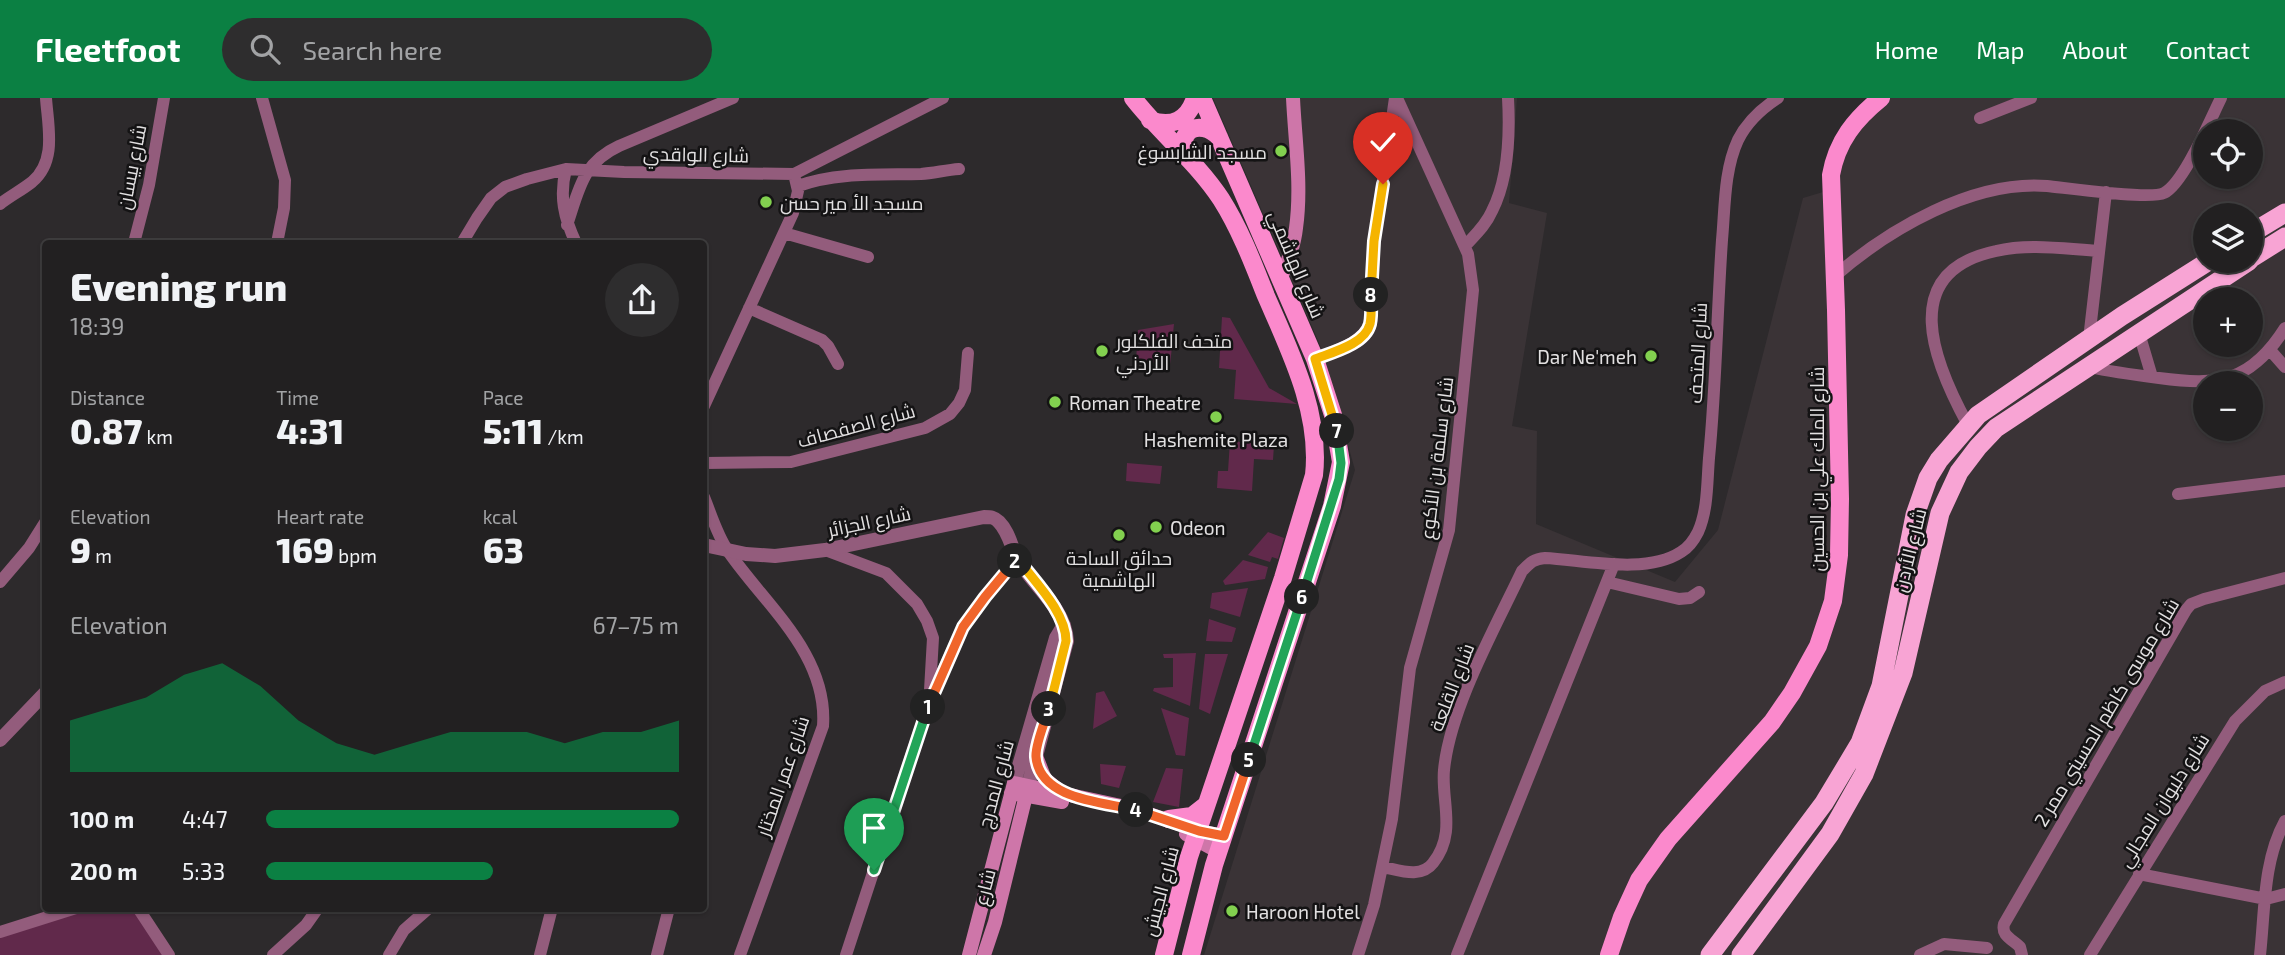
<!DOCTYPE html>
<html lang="en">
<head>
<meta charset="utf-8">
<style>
	body { margin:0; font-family:"Exo 2",Cairo,sans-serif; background:#2e2d2e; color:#f1f3f6; height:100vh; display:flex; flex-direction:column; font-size:26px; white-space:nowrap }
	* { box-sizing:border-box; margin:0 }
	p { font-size:23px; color:#a2a3a5 }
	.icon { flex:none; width:38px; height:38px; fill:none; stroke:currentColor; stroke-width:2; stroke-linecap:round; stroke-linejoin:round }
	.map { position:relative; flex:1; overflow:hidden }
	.details { position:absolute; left:42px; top:142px; width:665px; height:672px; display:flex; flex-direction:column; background:#222021; border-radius:7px; box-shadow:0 2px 5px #0004,0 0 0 2px #3f3e3f }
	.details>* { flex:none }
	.tools { position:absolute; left:2193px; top:21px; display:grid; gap:14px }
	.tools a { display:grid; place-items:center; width:70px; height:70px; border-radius:50%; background:#222021; box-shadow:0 2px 5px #0004,0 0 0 2px #3f3e3f; font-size:35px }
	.pin { position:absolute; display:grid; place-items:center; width:60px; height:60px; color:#fff; margin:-72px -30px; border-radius:50% 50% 50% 0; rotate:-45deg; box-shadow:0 0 7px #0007 }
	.pin .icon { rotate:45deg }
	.km { position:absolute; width:35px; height:35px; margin:-18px; border-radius:50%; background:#222; color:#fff; font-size:19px; line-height:35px; text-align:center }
	.round { display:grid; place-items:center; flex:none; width:74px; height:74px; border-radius:37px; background:#2e2d2e }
	.head { display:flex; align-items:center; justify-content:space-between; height:119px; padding:0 28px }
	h1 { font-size:38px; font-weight:800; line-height:52px }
	.metrics { display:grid; grid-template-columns:repeat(3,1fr); gap:10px; height:119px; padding:7px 28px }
	.metrics div { display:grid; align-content:center }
	.metrics b { font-size:35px; font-weight:800 }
	.metrics small { font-size:19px; font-weight:400 }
	.metrics p { font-size:19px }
	.chart { height:196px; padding:14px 28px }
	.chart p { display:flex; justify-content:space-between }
	.chart svg { width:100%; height:126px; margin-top:7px; fill:#0b8043; opacity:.7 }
	ul { padding:0 28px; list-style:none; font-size:23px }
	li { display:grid; grid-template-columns:112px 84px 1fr; align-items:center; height:52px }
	li i { height:18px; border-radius:9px; background:#0b8043 }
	header { display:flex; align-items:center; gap:42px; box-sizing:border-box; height:98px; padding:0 35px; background:#0b8043; color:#fff }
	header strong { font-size:33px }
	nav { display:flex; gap:38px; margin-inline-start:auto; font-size:24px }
	.search { width:490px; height:63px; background:#2e2d2e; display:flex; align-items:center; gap:18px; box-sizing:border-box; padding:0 24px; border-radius:38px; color:#a2a3a5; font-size:26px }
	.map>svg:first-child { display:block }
	.built { fill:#3a3336; fill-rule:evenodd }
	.green { fill:#61294b }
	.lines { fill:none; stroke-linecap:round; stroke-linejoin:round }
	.minor { stroke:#935c7c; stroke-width:12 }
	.tertiary { stroke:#935c7c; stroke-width:14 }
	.secondary { stroke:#ce76a9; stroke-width:14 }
	.primary { stroke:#fb89cc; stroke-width:18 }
	.trunk { stroke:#f8a4d4; stroke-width:19 }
	.split-1-casing { stroke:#fff; stroke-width:14 }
	.split-2-casing { stroke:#fff; stroke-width:14 }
	.split-3-casing { stroke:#fff; stroke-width:14 }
	.split-4-casing { stroke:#fff; stroke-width:14 }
	.split-5-casing { stroke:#fff; stroke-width:14 }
	.split-6-casing { stroke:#fff; stroke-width:14 }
	.split-7-casing { stroke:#fff; stroke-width:14 }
	.split-8-casing { stroke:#fff; stroke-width:14 }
	.split-9-casing { stroke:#fff; stroke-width:14 }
	.split-1 { stroke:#22a559; stroke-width:9 }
	.split-2 { stroke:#f0652b; stroke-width:9 }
	.split-3 { stroke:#f5b400; stroke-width:9 }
	.split-4 { stroke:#f0652b; stroke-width:9 }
	.split-5 { stroke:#f0652b; stroke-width:9 }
	.split-6 { stroke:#22a559; stroke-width:9 }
	.split-7 { stroke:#22a559; stroke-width:9 }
	.split-8 { stroke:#f5b400; stroke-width:9 }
	.split-9 { stroke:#f5b400; stroke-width:9 }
	.poi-dot { fill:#82d04f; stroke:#141314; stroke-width:2.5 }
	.labels { text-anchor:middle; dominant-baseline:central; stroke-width:5; stroke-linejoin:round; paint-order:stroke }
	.poi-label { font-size:19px; fill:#e2e0e1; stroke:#141314; text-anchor:start }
	.street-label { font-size:19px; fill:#e2e0e1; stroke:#141314 }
</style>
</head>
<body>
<header>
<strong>Fleetfoot</strong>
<div class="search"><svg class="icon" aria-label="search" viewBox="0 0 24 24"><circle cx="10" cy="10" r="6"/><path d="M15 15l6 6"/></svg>Search here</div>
<nav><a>Home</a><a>Map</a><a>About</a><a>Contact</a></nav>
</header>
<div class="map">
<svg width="2285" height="857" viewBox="0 0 2285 857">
	<rect width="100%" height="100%" fill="#2d2a2c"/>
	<path class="built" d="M1213 0H1517L1509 105 1547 115 1512 328 1537 333 1536 426 1675 484 1718 432 1803 100 1833 91 1857 26 1880 0H2285V857H1204L1355 372 1320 247ZM2205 33H2250V79H2205ZM2205 117H2250V163H2205ZM2205 201H2250V247H2205ZM2205 285H2250V331H2205Z"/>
	<path class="green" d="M1222 219 1230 220 1269 290 1297 306 1234 301 1236 272 1219 270Z
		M1174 226 1172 245 1138 242V232Z
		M1137 247 1172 249 1170 266 1136 263Z
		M1230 343 1274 347 1273 362 1254 361 1252 393 1217 390 1218 373H1228Z
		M1127 365 1162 368 1160 386 1126 383Z
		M1268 434 1284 440 1278 461 1272 459 1270 464 1248 457Z
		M1243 462 1268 469 1265 481 1225 487 1223 483Z
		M1248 490 1240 519 1210 510 1212 495Z
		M1209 521 1236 530 1232 544 1206 543Z
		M1196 555 1190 608 1153 593 1154 590 1173 589V560H1164L1163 556Z
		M1205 556H1228L1210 616 1199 611Z
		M1104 593 1117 618 1093 631 1096 595Z
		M1161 610 1189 620 1185 658 1176 657Z
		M1100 666 1126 668 1119 690 1101 686Z
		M1166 670 1183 671 1179 709 1153 704Z
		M70 810H135L164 857H0V832Z"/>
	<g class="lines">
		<path class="minor" d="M262 0 285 82 284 110 277 145
			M1980 20 2031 0
			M566 71C559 98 564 120 576 145
			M798 88C837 74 880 77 921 76 934 75 946 72 959 71
			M0 106C10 98 22 92 32 84 57 63 48 29 46 0
			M567 127C579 92 582 65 619 48L733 0
			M784 135 868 159
			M134 145 149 87 164 0
			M462 145 477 120 491 100 505 89 527 81 566 71 624 74 794 76 943 0
			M1465 148C1475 137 1486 127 1492 113 1509 80 1510 36 1508 0
			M1835 178C1889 131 1973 82 2047 88 2067 90 2150 102 2164 95 2184 85 2210 22 2221 0
			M749 210 822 242 828 248 838 266
			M2139 235 2152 279
			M2089 241 2106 94
			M2270 252 2285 269
			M1315 261C1336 252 1362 246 1371 224L1374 143 1395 0
			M2089 269C2112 274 2135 277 2159 280 2219 288 2251 284 2285 230
			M704 308 793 115 798 93 794 76
			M1968 327C1934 265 1896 174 1996 153 2029 145 2065 151 2099 153
			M704 365 791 364 925 330 950 316 959 305 965 292 968 255
			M2178 396 2285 383
			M704 399C711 416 717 437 728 453 765 507 828 556 823 628L740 857
			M825 452 886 475 917 506 927 523 933 540 930 592
			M0 484 29 450 46 423
			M1607 484 1679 501 1690 500 1699 494
			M1383 769C1399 772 1421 781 1433 765 1457 735 1441 703 1444 672 1450 610 1495 530 1522 473 1530 465 1533 461 1545 460 1584 462 1646 477 1681 454 1688 450 1694 442 1698 434 1708 412 1707 384 1709 360 1716 288 1717 215 1722 142 1725 110 1724 72 1738 42 1747 24 1761 11 1778 0
			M2139 776 2266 801 2285 796
			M138 810 169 857
			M0 834 76 810
			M273 857 306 827 318 810
			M389 857 404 832 429 810
			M540 857 552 810
			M657 857 669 810
			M846 857 930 601 963 529 985 499 1017 460
			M1358 857 1374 807 1392 721 1410 570 1449 432 1473 192 1468 156 1397 0
			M1457 857 1614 466
			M1920 857 1944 846 1987 850
			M2022 857 2020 849C2012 841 2001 838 2004 826L2186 512 2191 506 2204 501 2285 480
			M2090 857 2235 623 2265 593 2285 584
			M2260 857C2265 812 2263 763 2285 723"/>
		<path class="tertiary" d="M704 447 746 456 775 458 825 452 984 419C991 419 994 419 999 424 1008 433 1011 447 1016 458 1031 487 1065 508 1067 543L1028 688
			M0 642 46 594
			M1014 685 1056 540 1064 527"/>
		<path class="secondary" d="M1280 182C1287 165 1294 149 1296 130 1302 88 1295 43 1293 0
			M1036 658 1045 681 1060 693
			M1011 695 1062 704
			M1186 736 1219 754
			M969 857 1014 685 1135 711 1199 733 1224 738
			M984 857 995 824 1028 689"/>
		<path class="primary" d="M1133 0C1160 35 1196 63 1221 101 1240 131 1253 165 1266 198 1290 253 1321 315 1314 377L1283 480 1189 759 1164 857
			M1150 22C1172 30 1188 22 1195 0
			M1187 58C1175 32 1200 20 1219 39
			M1169 721 1192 718 1206 707
			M1191 857 1214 767 1332 408 1341 364 1333 317 1315 261 1202 0
			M1609 857 1622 819 1639 782 1668 741 1772 624 1792 595 1818 548 1833 503 1839 457 1840 401 1836 212 1831 77C1837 43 1855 21 1881 0"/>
		<path class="trunk" d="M2250 136 2285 115
			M2250 161 2285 139
			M1710 857 1824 705 1860 645 1881 588 1915 417 1928 380 1939 362 1978 317 2122 218 2209 163
			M1741 857 1830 736 1864 676 1903 575 1940 415 1959 374 1978 349 1996 330 2249 163"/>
	</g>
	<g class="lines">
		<defs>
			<path id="split-1" d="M874 772 928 609"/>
			<path id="split-2" d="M928 609 963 529 985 499 1015 463"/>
			<path id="split-3" d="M1015 463 1017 460C1034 483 1066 514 1066 543L1049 611"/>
			<path id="split-4" d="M1049 611C1045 623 1035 647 1036 659 1040 702 1104 704 1136 712"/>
			<path id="split-5" d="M1136 712 1199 733 1224 738 1249 662"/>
			<path id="split-6" d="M1249 662 1302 499"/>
			<path id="split-7" d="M1302 499 1339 381 1341 365 1337 333"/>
			<path id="split-8" d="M1337 333 1315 261C1333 254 1365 246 1370 226 1372 217 1371 206 1371 197"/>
			<path id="split-9" d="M1371 197 1374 143 1383 86"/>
		</defs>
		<use href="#split-1" class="split-1-casing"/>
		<use href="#split-2" class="split-2-casing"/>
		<use href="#split-3" class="split-3-casing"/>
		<use href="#split-4" class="split-4-casing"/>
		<use href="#split-5" class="split-5-casing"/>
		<use href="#split-6" class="split-6-casing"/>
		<use href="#split-7" class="split-7-casing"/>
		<use href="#split-8" class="split-8-casing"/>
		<use href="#split-9" class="split-9-casing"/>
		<use href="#split-1" class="split-1"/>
		<use href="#split-2" class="split-2"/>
		<use href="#split-3" class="split-3"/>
		<use href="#split-4" class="split-4"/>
		<use href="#split-5" class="split-5"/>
		<use href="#split-6" class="split-6"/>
		<use href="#split-7" class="split-7"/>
		<use href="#split-8" class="split-8"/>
		<use href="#split-9" class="split-9"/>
	</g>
	<g class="poi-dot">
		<circle cx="1281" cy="53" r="7"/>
		<circle cx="766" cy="104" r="7"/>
		<circle cx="1102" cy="253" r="7"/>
		<circle cx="1651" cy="258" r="7"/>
		<circle cx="1055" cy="304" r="7"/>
		<circle cx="1216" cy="319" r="7"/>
		<circle cx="1156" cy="429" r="7"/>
		<circle cx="1119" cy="437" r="7"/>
		<circle cx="1232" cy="813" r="7"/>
	</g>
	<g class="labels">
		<g class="poi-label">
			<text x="1267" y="53" text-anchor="end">مسجد الشابسوغ</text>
			<text x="780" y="104">مسجد الأ مير حسن</text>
			<text x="1116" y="242">متحف الفلكلور<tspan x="1116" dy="22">الأردني</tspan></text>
			<text x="1637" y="258" text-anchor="end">Dar Ne'meh</text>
			<text x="1069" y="304">Roman Theatre</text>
			<text x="1216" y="341" text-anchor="middle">Hashemite Plaza</text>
			<text x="1170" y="429">Odeon</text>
			<text x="1119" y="459" text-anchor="middle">حدائق الساحة<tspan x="1119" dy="22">الهاشمية</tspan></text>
			<text x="1246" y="813">Haroon Hotel</text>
		</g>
		<g class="street-label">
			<text transform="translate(696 56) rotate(1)">شارع الواقدي</text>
			<text transform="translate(131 69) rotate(-79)">شارع بيسان</text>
			<text transform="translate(1297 166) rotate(67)">شارع الهاشمي</text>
			<text transform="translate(1697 255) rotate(-87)">شارع المتحف</text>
			<text transform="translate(856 327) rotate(-15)">شارع الصفصاف</text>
			<text transform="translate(1436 360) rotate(-83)">شارع سلمة بن الأكوع</text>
			<text transform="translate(1816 371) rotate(-90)">شارع الملك علي بن الحسين</text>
			<text transform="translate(869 423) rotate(-12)">شارع الجزائر</text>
			<text transform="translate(1909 452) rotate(-76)">شارع الأردن</text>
			<text transform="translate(1451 589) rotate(-69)">شارع القلعة</text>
			<text transform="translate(2106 614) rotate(-59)">شارع موسى كاظم الحسيني ممر 2</text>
			<text transform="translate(782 678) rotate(-71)">شارع عمر المختار</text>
			<text transform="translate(995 686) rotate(-75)">شارع المدرج</text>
			<text transform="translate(2163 702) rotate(-58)">شارع دليوان المجالي</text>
			<text transform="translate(984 789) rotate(-76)">شارع</text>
			<text transform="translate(1160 793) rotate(-75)">شارع الجيش</text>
		</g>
	</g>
</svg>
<div class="tools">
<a><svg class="icon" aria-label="locate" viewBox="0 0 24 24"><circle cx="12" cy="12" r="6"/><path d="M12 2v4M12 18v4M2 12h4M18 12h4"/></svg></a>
<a><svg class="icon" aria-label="layers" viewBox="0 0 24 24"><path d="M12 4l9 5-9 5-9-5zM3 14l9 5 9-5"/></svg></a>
<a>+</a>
<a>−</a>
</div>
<div class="pin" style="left:874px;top:772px;background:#1e9e55"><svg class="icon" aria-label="arrive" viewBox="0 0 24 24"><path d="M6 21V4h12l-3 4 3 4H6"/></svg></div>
<div class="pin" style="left:1383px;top:86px;background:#d93025"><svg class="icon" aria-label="check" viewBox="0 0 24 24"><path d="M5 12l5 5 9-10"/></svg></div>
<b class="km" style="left:928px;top:609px">1</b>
<b class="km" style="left:1015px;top:463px">2</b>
<b class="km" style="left:1049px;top:611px">3</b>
<b class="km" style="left:1136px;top:712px">4</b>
<b class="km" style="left:1249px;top:662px">5</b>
<b class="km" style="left:1302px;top:499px">6</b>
<b class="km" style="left:1337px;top:333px">7</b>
<b class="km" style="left:1371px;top:197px">8</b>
<section class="details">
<div class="head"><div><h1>Evening run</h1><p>18:39</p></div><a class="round"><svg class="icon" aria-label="share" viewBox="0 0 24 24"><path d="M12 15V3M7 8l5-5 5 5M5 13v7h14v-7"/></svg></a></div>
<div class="metrics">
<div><p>Distance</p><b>0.87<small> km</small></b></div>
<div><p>Time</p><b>4:31</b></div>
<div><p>Pace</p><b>5:11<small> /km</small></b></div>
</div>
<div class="metrics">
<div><p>Elevation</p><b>9<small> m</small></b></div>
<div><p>Heart rate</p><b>169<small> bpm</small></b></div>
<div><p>kcal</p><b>63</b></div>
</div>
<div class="chart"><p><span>Elevation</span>67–75 m</p>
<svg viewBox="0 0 160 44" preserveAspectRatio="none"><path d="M0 44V26L10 22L20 18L30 10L40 6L50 14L60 26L70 34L80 38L90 34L100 30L110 30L120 30L130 34L140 30L150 30L160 26V44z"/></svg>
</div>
<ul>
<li><b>100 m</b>4:47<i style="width:100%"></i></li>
<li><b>200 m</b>5:33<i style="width:55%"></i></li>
</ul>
</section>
</div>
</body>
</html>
